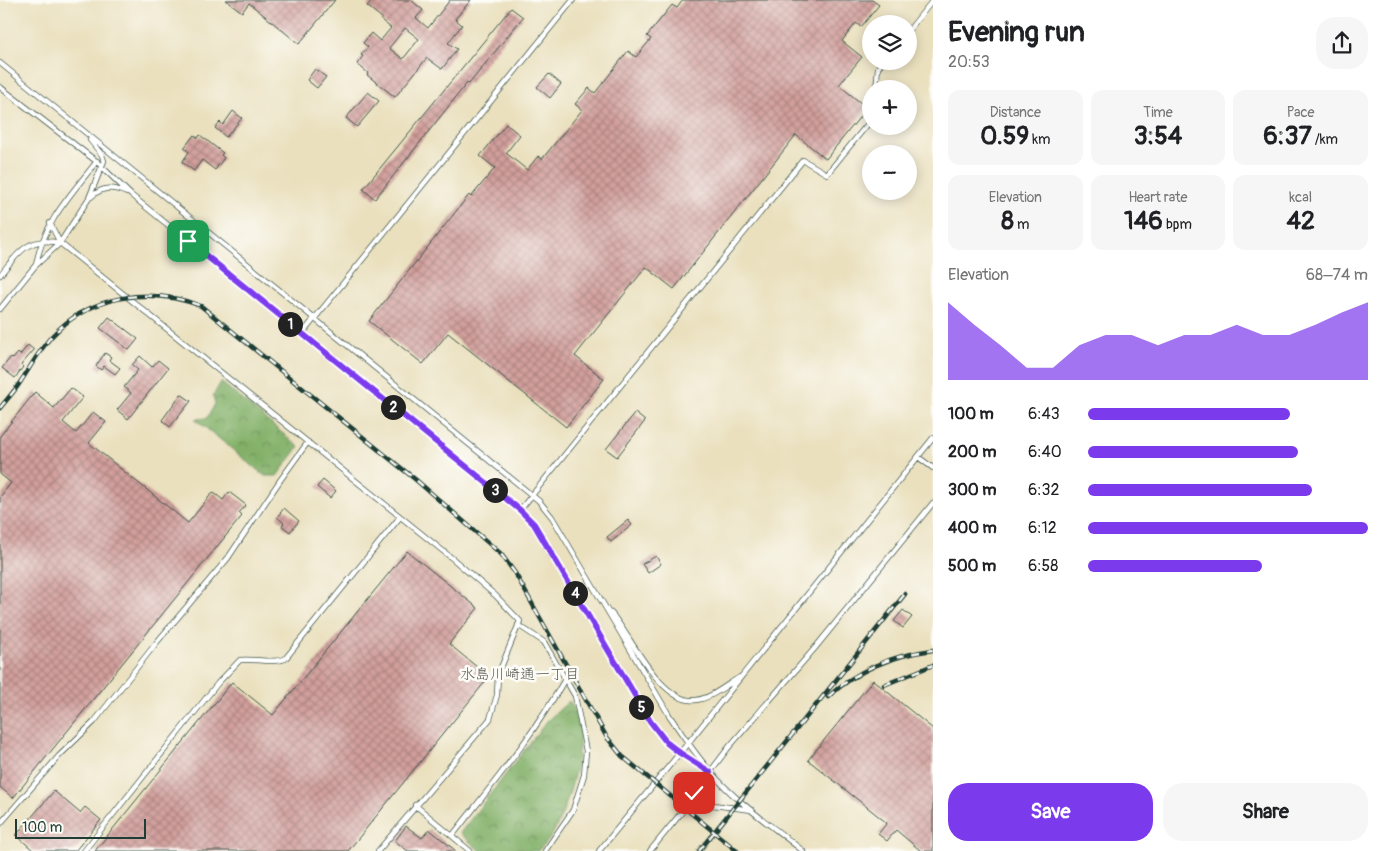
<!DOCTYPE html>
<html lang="en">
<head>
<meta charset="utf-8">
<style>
	body { margin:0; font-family:Pangolin,"Klee One",sans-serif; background:#f6f6f6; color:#202124; height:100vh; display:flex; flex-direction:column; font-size:19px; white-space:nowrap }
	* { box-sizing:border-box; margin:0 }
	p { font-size:16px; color:#757577 }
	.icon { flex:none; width:28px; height:28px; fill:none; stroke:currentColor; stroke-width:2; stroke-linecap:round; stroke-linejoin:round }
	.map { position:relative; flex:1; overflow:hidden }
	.side { display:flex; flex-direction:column; background:#fff; width:450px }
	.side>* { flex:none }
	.fabs { position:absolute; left:862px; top:15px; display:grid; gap:10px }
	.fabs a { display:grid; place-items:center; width:55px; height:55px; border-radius:50%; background:#fff; box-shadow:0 2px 12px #0003; font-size:25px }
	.scale { position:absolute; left:15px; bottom:12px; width:131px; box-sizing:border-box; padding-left:5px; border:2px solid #1f3d34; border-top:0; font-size:14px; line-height:18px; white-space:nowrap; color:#1f3d34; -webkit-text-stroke:4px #fdfcf7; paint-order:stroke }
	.pin { position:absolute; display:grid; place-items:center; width:42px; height:42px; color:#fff; margin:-21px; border-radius:10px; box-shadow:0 2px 8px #0006 }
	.km { position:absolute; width:25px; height:25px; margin:-12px; border-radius:50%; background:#222; color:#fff; font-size:14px; line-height:25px; text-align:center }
	.round { display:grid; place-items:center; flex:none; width:52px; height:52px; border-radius:20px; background:#f6f6f6 }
	.overview { display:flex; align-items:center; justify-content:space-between; height:85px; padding:0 15px }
	h1 { font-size:28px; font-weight:700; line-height:38px }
	.metrics { display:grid; grid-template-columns:repeat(3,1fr); gap:8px; height:85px; padding:5px 15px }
	.metrics div { display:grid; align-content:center; border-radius:12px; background:#f6f6f6; text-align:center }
	.metrics b { font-size:25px; font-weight:700 }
	.metrics small { font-size:14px; font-weight:400 }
	.metrics p { font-size:14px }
	.chart { height:140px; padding:10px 15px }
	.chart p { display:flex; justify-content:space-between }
	.chart svg { width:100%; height:90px; margin-top:5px; fill:#7c3aed; opacity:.7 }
	.button { display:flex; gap:10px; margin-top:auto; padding:10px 15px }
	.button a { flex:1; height:58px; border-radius:20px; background:#7c3aed; color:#fff; font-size:20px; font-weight:700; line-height:58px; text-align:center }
	.button a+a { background:#f6f6f6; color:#202124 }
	ul { padding:0 15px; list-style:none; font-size:16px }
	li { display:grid; grid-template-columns:80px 60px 1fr; align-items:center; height:38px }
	li i { height:12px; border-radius:6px; background:#7c3aed }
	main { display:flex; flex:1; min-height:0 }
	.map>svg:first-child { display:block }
	.forest { fill:url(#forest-crowns); stroke:#50764e }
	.building { fill:url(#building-cross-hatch); fill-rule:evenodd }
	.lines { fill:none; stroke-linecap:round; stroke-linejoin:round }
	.service-casing { stroke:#3d5549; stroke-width:6 }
	.service { stroke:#fff; stroke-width:4.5 }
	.rail-casing { stroke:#1f3d34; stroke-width:4.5 }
	.rail { stroke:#fdfcf7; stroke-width:2.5; stroke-dasharray:8; stroke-linecap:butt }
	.route-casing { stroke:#fff; stroke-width:10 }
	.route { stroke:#7c3aed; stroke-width:6 }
	.labels { text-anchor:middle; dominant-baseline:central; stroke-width:5; stroke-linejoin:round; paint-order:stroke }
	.neighbourhood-label { font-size:15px; fill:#5e5f58; stroke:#fdfcf7 }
</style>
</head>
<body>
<main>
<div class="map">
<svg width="933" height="851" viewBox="0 0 933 851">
	<defs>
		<pattern id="forest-crowns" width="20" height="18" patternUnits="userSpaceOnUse" patternTransform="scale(1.25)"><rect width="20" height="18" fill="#82b068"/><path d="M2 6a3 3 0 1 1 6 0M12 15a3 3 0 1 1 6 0" fill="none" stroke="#6a9056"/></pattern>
		<pattern id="building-cross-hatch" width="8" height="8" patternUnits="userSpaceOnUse" patternTransform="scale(1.25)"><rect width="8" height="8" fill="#d29f9c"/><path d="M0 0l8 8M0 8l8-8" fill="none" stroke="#aa8380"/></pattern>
	</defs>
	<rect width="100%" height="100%" fill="#fdfcf7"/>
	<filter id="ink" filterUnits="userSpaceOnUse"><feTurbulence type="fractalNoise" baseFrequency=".02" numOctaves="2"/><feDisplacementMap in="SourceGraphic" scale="10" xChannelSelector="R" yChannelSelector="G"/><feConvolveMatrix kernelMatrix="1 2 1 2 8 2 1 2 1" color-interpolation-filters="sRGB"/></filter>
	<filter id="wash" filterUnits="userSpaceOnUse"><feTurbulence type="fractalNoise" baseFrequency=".0096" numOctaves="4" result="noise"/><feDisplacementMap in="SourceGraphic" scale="20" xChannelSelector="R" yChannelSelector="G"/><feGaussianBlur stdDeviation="1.12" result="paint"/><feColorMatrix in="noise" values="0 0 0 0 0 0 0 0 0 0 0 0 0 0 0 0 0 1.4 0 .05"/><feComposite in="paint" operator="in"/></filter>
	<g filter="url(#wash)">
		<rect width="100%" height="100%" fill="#eae0be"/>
		<path class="forest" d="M221 382 299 447 277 476H265L195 419 207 418 215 404 213 396Z
			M569 701C572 706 577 712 578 718 585 747 568 808 553 833 550 840 543 845 538 851H480L460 833 547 721Z"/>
		<g id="blocks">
			<path class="building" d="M226 0H335L299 44 249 3 242 12Z
				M372 0H411L423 10 416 18 428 28 450 0H471L455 19 462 25 448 43 457 49 442 69 427 58 395 97 367 75 368 73 357 64 363 56 361 55 368 47 363 43 371 33 380 41 391 28 381 20 382 18 367 6ZM405 28 419 39 403 59 389 48Z
				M683 0H872L879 5 861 27 856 23 842 41 862 57 839 85 867 108 826 159 796 135 674 289 646 267 575 356 604 379 566 427 448 333 423 364 369 321 469 195 471 197 495 168 480 156 506 124 520 135 506 153 527 170 538 156 542 159 582 110 575 104 589 88 595 93 628 51 636 57 651 39 647 36 672 5 677 8Z
				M511 8 523 17 469 84 467 83 375 199 363 189Z
				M315 69 326 77 317 88 307 80Z
				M549 74 561 84 550 98 537 87Z
				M368 92 379 101 357 127 346 118Z
				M233 111 242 118 226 137 215 128 220 122 223 125Z
				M194 135 198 138 200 135 223 153 221 155 224 158 215 170 202 160 194 171 182 162 189 152 184 148Z
				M109 317 138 339 129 350 100 328Z
				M28 345 34 350 21 365 23 367 15 378 2 368 11 357 13 359 18 353 20 355Z
				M105 353 111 357 109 360 120 368 115 374 104 366 101 370 96 366Z
				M140 356 152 367 158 360 168 368 128 419 117 410 131 393 124 387 138 370 132 365Z
				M71 388 83 397 63 422 76 433 93 412 106 422 89 443 188 523 213 492 223 500 229 492 246 505 239 513 242 516 13 798 0 787V497L11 483 0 474V436L35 392 54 408Z
				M181 394 191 401 170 427 162 420Z
				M635 413 645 421 617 457 606 449Z
				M323 480 336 491 330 498 317 487Z
				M284 508 299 521 290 532 282 526 284 523 277 517Z
				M628 520 632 525 611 542 607 537Z
				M407 551 478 608 449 644 489 677 348 851H95L232 682 273 715Z
				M656 556 661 564 648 573 642 564Z
				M903 610 912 617 903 628 894 621Z
				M873 680 933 729V851H921L896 830 887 841 878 834 887 823 808 760Z
				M54 791 80 813 85 807 101 820 75 851H34L16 835Z
				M406 826 422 838 429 829 456 851H408L395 841Z"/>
		</g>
	</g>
	<g filter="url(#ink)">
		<use href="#blocks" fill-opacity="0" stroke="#3d5549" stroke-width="1"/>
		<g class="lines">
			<defs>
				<path id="service" d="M909 30 933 0
					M0 63 539 501 552 517 669 715C682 734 694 753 710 771 735 801 772 826 803 851
					M0 87 96 161 131 195 520 510 533 524 650 721 667 743 680 753 707 770
					M876 89 878 68 883 61
					M91 197C103 186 113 187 127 193
					M50 223 60 243 453 559 496 596 520 621 498 675 497 695 490 719 378 851
					M36 265C44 221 71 195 97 161
					M0 275C18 253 29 235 60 243
					M0 309 35 266 60 243 89 198 104 161 102 155 90 140
					M302 334 573 0
					M918 457 933 468
					M520 510 803 160 827 174 871 120
					M611 613C631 636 661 705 696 700 712 698 726 685 740 677
					M518 625 544 642 575 696 586 751 584 775 573 810 545 851
					M415 805 470 851
					M684 808 713 805 752 810
					M0 824 59 756 94 722 157 642 228 558 281 479 308 442
					M452 836C492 785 533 736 565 679
					M84 851 218 683 240 660C255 658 270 664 285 659L400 517
					M599 851 688 743 933 438
					M650 851 682 812 694 793 729 747 815 648 933 503"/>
			</defs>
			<use href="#service" class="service-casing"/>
			<use href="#service" class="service"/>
			<defs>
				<path id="rail" d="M0 408C7 399 15 391 21 381 31 366 40 349 52 336 90 295 150 286 201 306L416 480 501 554 515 573 606 736 622 756 737 851
					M884 685 933 665
					M828 697C858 669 893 655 933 650
					M699 851 905 594"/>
			</defs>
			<use href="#rail" class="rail-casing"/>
			<use href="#rail" class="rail"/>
		</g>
	</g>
	<g class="lines" filter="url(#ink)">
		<defs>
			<path id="route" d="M188 241 520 510 534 524 650 721 667 743 680 753 710 772 694 793"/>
		</defs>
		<use href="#route" class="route-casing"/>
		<use href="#route" class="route"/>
	</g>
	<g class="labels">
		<g class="neighbourhood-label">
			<text x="520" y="674">水島川崎通一丁目</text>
		</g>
	</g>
</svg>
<div class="fabs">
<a><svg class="icon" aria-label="layers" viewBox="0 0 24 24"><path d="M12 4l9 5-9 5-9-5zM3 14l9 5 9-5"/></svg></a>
<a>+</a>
<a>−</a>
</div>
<div class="scale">100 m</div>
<div class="pin" style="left:188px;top:241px;background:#1e9e55"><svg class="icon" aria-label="arrive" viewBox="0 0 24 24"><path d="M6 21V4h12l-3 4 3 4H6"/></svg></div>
<div class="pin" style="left:694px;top:793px;background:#d93025"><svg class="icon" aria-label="check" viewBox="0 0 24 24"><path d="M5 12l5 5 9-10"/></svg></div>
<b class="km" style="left:290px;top:324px">1</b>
<b class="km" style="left:393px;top:407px">2</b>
<b class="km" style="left:495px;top:490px">3</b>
<b class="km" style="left:575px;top:593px">4</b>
<b class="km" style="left:641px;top:707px">5</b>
</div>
<section class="side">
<div class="overview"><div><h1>Evening run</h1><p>20:53</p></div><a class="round"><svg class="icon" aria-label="share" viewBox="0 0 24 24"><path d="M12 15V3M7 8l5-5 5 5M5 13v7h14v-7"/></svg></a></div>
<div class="metrics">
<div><p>Distance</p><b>0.59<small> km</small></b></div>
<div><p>Time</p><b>3:54</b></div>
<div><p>Pace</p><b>6:37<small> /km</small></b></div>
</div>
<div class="metrics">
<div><p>Elevation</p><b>8<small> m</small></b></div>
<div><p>Heart rate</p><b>146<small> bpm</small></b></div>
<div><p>kcal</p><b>42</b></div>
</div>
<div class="chart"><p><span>Elevation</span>68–74 m</p>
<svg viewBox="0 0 160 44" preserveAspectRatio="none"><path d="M0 44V6L10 17L20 27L30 38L40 38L50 27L60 22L70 22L80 27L90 22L100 22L110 17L120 22L130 22L140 17L150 11L160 6V44z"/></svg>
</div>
<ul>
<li><b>100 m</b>6:43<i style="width:72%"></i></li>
<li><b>200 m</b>6:40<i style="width:75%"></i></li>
<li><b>300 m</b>6:32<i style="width:80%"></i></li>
<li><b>400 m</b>6:12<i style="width:100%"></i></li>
<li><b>500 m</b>6:58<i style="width:62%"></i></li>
</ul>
<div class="button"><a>Save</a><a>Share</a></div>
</section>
</main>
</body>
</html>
